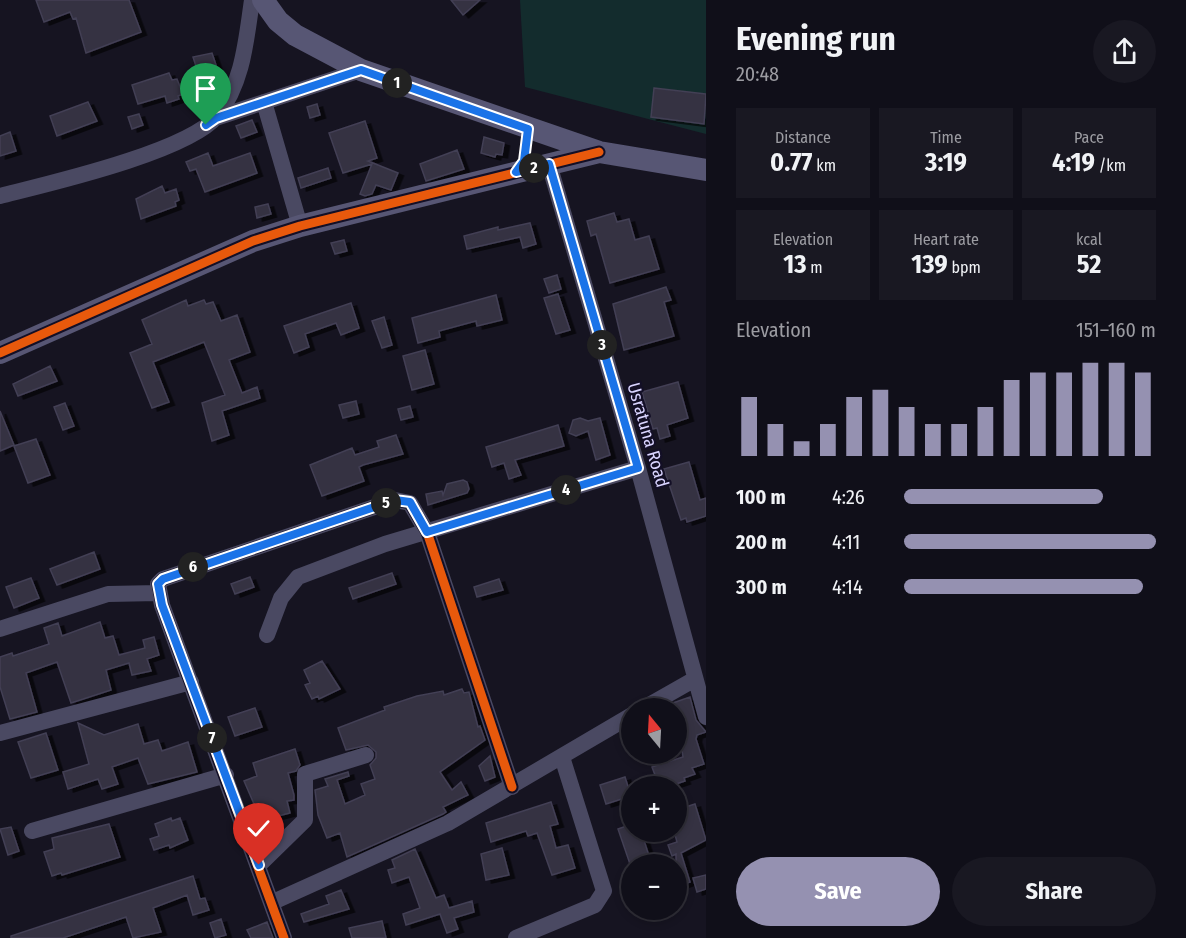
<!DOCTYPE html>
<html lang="en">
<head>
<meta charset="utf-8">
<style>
	body { margin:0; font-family:"Fira Sans Condensed",sans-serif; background:#191822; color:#f1f3f6; height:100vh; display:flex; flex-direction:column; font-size:22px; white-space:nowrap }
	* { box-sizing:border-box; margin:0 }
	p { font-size:20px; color:#9c9ca2 }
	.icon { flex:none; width:33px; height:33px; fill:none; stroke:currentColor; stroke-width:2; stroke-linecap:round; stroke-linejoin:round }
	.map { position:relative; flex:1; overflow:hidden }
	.side { display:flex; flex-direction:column; background:#100f19; width:480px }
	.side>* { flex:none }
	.needle { width:39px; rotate:342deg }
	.tools { position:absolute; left:621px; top:698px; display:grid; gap:12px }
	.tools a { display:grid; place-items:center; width:66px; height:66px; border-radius:50%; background:#100f19; box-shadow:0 3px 9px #0003,0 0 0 2px #302f38; font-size:30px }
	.pin { position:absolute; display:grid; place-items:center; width:51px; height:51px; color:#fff; margin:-62px -26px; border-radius:50% 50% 50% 0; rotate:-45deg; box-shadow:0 0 6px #0007 }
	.pin .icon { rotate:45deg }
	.km { position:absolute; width:30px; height:30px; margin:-15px; border-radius:50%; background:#222; color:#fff; font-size:16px; line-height:30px; text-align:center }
	.round { display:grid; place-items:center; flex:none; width:63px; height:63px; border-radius:32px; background:#191822 }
	.head { display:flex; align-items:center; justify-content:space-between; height:102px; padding:0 30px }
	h1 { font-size:33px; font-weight:700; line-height:45px }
	.stats { display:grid; grid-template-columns:repeat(3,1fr); gap:9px; height:102px; padding:6px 30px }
	.stats div { display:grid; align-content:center; border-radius:0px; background:#191822; text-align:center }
	.stats b { font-size:26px; font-weight:700 }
	.stats small { font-size:16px; font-weight:400 }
	.stats p { font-size:16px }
	.chart { height:168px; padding:12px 30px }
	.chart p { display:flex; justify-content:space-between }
	.chart svg { width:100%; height:108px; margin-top:6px; stroke:#9591b1; stroke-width:6 }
	.cta { display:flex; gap:12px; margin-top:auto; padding:12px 30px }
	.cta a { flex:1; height:69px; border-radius:36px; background:#9591b1; color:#fff; font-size:24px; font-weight:700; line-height:69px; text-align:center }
	.cta a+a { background:#191822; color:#f1f3f6 }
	ul { padding:0 30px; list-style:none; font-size:20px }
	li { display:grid; grid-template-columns:96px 72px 1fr; align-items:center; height:45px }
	li i { height:15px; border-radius:8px; background:#9591b1 }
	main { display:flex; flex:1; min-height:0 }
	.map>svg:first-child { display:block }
	.green { fill:#132c2d }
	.building { fill:#343243; stroke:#433f54; stroke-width:1.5; filter:url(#shadow) }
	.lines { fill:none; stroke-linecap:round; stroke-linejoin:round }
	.street { stroke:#4a4962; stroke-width:16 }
	.secondary { stroke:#575674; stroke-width:22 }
	.cycleway-casing { stroke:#130f26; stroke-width:13 }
	.cycleway { stroke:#e8590c; stroke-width:9 }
	.route-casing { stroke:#fff; stroke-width:12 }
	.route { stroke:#1a73e8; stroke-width:8 }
	.labels { text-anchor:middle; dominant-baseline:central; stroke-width:4.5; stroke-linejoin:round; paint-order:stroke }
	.street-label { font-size:18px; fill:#d9d4ff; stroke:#130f26 }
</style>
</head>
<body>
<main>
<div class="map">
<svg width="706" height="938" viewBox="0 0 706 938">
	<defs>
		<filter id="shadow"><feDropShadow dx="5.5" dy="3" stdDeviation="0" flood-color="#0009"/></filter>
	</defs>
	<rect width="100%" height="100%" fill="#161421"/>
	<path class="green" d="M520 0H706V134L525 87Z"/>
	<path class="building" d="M36 0H129L141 32 86 53 76 18 73 19 70 12 44 22Z
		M451 0H480L463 15Z
		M212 53 217 68 211 70 219 93 215 100 208 103 193 57Z
		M169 73 172 80 177 79 183 94 178 96 179 99 167 103 165 96 138 104 132 85Z
		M654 88 706 94 704 124 651 117Z
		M88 102 97 121 57 136 50 116Z
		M317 104 320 115 310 118 307 107Z
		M139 114 143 125 132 129 128 117Z
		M252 120 257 132 241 138 236 126Z
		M365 121 377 158 368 161 398 173 391 190 376 185 372 194 365 196 360 194 372 164 343 173 329 133Z
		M10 132 16 151 0 156V136Z
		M484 137 504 143 502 155 496 154 495 157 481 153Z
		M457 150 464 169 426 181 420 164Z
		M208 153 213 166 250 153 257 173 205 192 196 169 190 171 186 162Z
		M328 168 331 178 301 188 298 178Z
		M162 186 165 193 176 189 179 200 175 202 176 206 141 219 136 199Z
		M268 204 271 214 257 218 255 207Z
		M614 213 617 222 629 219 635 240 649 236 659 269 610 283 596 234 591 236 587 221Z
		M530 223 536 244 523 248 520 237 467 249 464 236 498 227V230Z
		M344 240 347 251 335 254 331 243Z
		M557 275 561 289 549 293 544 279Z
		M666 287 671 300 664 302 674 336 624 350 613 304Z
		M558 294 570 330 556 334 544 298Z
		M496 295 502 320 477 326 476 321 439 331 440 337 418 343 412 318Z
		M186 300 188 306 204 300 206 304 213 302 221 321 237 315 250 352 229 360 242 393 257 387 260 398 222 411 229 435 212 441 202 403 225 395 204 342 153 362 169 402 152 408 130 353 152 344 142 320Z
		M351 303 359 328 341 335 336 323 305 334 309 347 294 353 284 326Z
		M384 317 392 345 382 348 372 321Z
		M425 350 434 384 412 390 403 356Z
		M50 366 57 381 18 396 13 384Z
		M678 382 688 418 667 425 670 436 660 439 657 428 653 429 642 392Z
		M356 401 359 414 343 418 339 405Z
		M65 403 74 426 63 430 54 407Z
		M410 406 413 417 401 420 398 409Z
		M0 411 14 445 0 451Z
		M580 418 588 421 600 418 610 455 596 460 588 431 576 436 569 433 573 420Z
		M558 425 564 446 515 460 521 475 509 479 504 463 492 467 486 447Z
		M396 435 403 454 363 465 359 467 364 481 322 496 310 465 352 448 355 455 379 447 377 441Z
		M36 439 50 475 28 483 14 446Z
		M689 462 700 500 706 498V516L687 522 686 518 681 520 664 469Z
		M463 480 467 482 469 489 467 493 428 505 426 494 442 491 443 495 447 484Z
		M94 552 100 569 57 585 50 569Z
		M392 573 396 584 353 599 349 588Z
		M250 577 254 587 235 594 231 584Z
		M31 578 39 598 14 608 6 587Z
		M499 579 503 590 477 597 474 587Z
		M100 622 105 638 113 636 119 655 145 648 143 640 154 637 159 655 147 659 151 671 132 675 129 663 106 670 111 690 71 703 57 662 26 673 37 712 10 719 0 687V657L12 653 13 656 49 644 44 628 58 623 62 636Z
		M322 661 340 689 319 699 318 696 312 699 305 685 310 683 304 670Z
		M462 689 464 693 469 692 478 727 480 726 485 740 440 772 452 790 461 782 468 795 443 807 446 812 443 814 347 857 340 833 327 838 318 815 315 790 328 786 325 779 348 772 349 776 337 780 345 804 365 795 361 784 375 779 370 765 376 758V752L368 745 346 750 338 728 385 710 384 707 417 696 443 691 444 695Z
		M690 697 696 720 706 732 697 735 696 739 704 764 692 768 695 774 684 778 685 781 670 786H659L652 767 683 757 676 708 673 703Z
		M255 708 262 727 235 736 228 717Z
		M78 723 104 735 138 724 144 744 158 740 162 751 188 742 197 772 148 784 138 758 112 767 118 784 102 789 98 779 68 789 63 772 89 764Z
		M46 733 58 770 31 778 18 742Z
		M295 749 300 765 296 771 288 773 294 795V800L287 801 290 813 274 817 270 806 257 811 244 781 257 776 253 763Z
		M490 756 495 777 485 781 479 766Z
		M625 777 631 796 606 804 600 785Z
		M551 802 558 824 550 826 556 848 568 845 575 868 552 875 537 833 528 836 526 831 491 842 486 823Z
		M695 804 706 840 681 853 690 882 676 887V854L672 856 668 845 677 842 674 831H676V810Z
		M171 818 172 821 180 818 188 840 170 848 169 845 154 850 150 839 159 836 155 824Z
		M109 824 120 857 62 875 61 873 52 876 44 852 54 849 52 838Z
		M632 824V831H641L651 862 630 864 618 829Z
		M11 827 19 851 8 855 0 829Z
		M502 848 509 875 486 880 481 854Z
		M415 849 436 898 444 895 449 908 472 901 474 912 454 918 458 929 447 933 440 914 406 925 403 914 420 908 409 877 392 883 388 870 395 868 392 860Z
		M706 875V889L697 892 693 878Z
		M193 876 200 899 205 898 209 910 193 915 187 895 153 908 161 932 133 938 126 917 63 938H11V936Z
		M341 890 349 909 304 922 301 914 329 904 326 896Z
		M221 919 226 935 215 938 210 923Z
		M382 921 386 938H352L349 928Z
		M267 922 273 938H251L247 930Z"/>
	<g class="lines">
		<path class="street" d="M264 102 300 226
			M216 118 361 70
			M549 164 638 468 706 717
			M0 196C47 184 188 152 217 116 243 83 246 41 252 0
			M0 629 108 594 158 593
			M267 635 281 598 298 577 385 544 638 468
			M644 708 695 679
			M0 733 191 682
			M32 831 226 775
			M259 865 305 820V774L366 755
			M273 902 448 823 632 715
			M284 938 162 605 158 584 163 579 395 500 410 503 427 532 512 787
			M516 938 595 905 604 891 562 757"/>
		<path class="secondary" d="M263 0 278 21 295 35 361 70 599 152 706 170
			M0 353 253 241 300 226 599 152"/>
		<defs>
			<path id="cycleway" d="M0 353 253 241 300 226 599 152
				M284 938 162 605 158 584 163 579 395 500 410 503 427 532 512 787"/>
		</defs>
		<use href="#cycleway" class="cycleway-casing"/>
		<use href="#cycleway" class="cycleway"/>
	</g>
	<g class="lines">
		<defs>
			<path id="route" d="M206 125 216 118 361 70 528 129 524 161 516 172 549 164 638 468 427 532 410 502 395 500 163 579 158 584 162 605 259 865"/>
		</defs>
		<use href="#route" class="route-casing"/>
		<use href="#route" class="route"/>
	</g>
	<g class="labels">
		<g class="street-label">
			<text transform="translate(648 435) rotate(74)">Usratuna Road</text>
		</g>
	</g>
</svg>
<div class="tools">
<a><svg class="needle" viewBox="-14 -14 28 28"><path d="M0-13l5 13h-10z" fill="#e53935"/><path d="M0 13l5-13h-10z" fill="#9c9ca2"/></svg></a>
<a>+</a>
<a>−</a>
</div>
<div class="pin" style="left:206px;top:125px;background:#1e9e55"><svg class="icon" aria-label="arrive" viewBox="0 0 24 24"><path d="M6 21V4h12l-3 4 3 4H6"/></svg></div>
<div class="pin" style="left:259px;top:865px;background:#d93025"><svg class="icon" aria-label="check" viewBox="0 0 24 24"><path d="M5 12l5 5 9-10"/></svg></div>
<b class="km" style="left:397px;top:83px">1</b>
<b class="km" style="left:534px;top:168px">2</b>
<b class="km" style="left:602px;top:345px">3</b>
<b class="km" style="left:566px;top:490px">4</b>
<b class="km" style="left:386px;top:503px">5</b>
<b class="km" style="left:193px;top:567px">6</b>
<b class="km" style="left:212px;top:738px">7</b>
</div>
<section class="side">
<div class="head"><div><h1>Evening run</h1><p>20:48</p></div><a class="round"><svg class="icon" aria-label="share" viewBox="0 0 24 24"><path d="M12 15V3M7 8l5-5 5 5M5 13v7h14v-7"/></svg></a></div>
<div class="stats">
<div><p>Distance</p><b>0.77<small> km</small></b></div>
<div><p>Time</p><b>3:19</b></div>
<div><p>Pace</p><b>4:19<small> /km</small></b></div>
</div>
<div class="stats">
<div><p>Elevation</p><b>13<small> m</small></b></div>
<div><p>Heart rate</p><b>139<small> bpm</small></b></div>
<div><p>kcal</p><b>52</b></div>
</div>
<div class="chart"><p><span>Elevation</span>151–160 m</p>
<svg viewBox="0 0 160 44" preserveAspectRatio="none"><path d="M5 44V20M15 44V31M25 44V38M35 44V31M45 44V20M55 44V17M65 44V24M75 44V31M85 44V31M95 44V24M105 44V13M115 44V10M125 44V10M135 44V6M145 44V6M155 44V10"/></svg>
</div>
<ul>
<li><b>100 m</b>4:26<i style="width:79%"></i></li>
<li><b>200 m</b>4:11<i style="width:100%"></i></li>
<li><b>300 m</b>4:14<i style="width:95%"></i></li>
</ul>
<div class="cta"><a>Save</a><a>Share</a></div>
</section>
</main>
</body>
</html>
